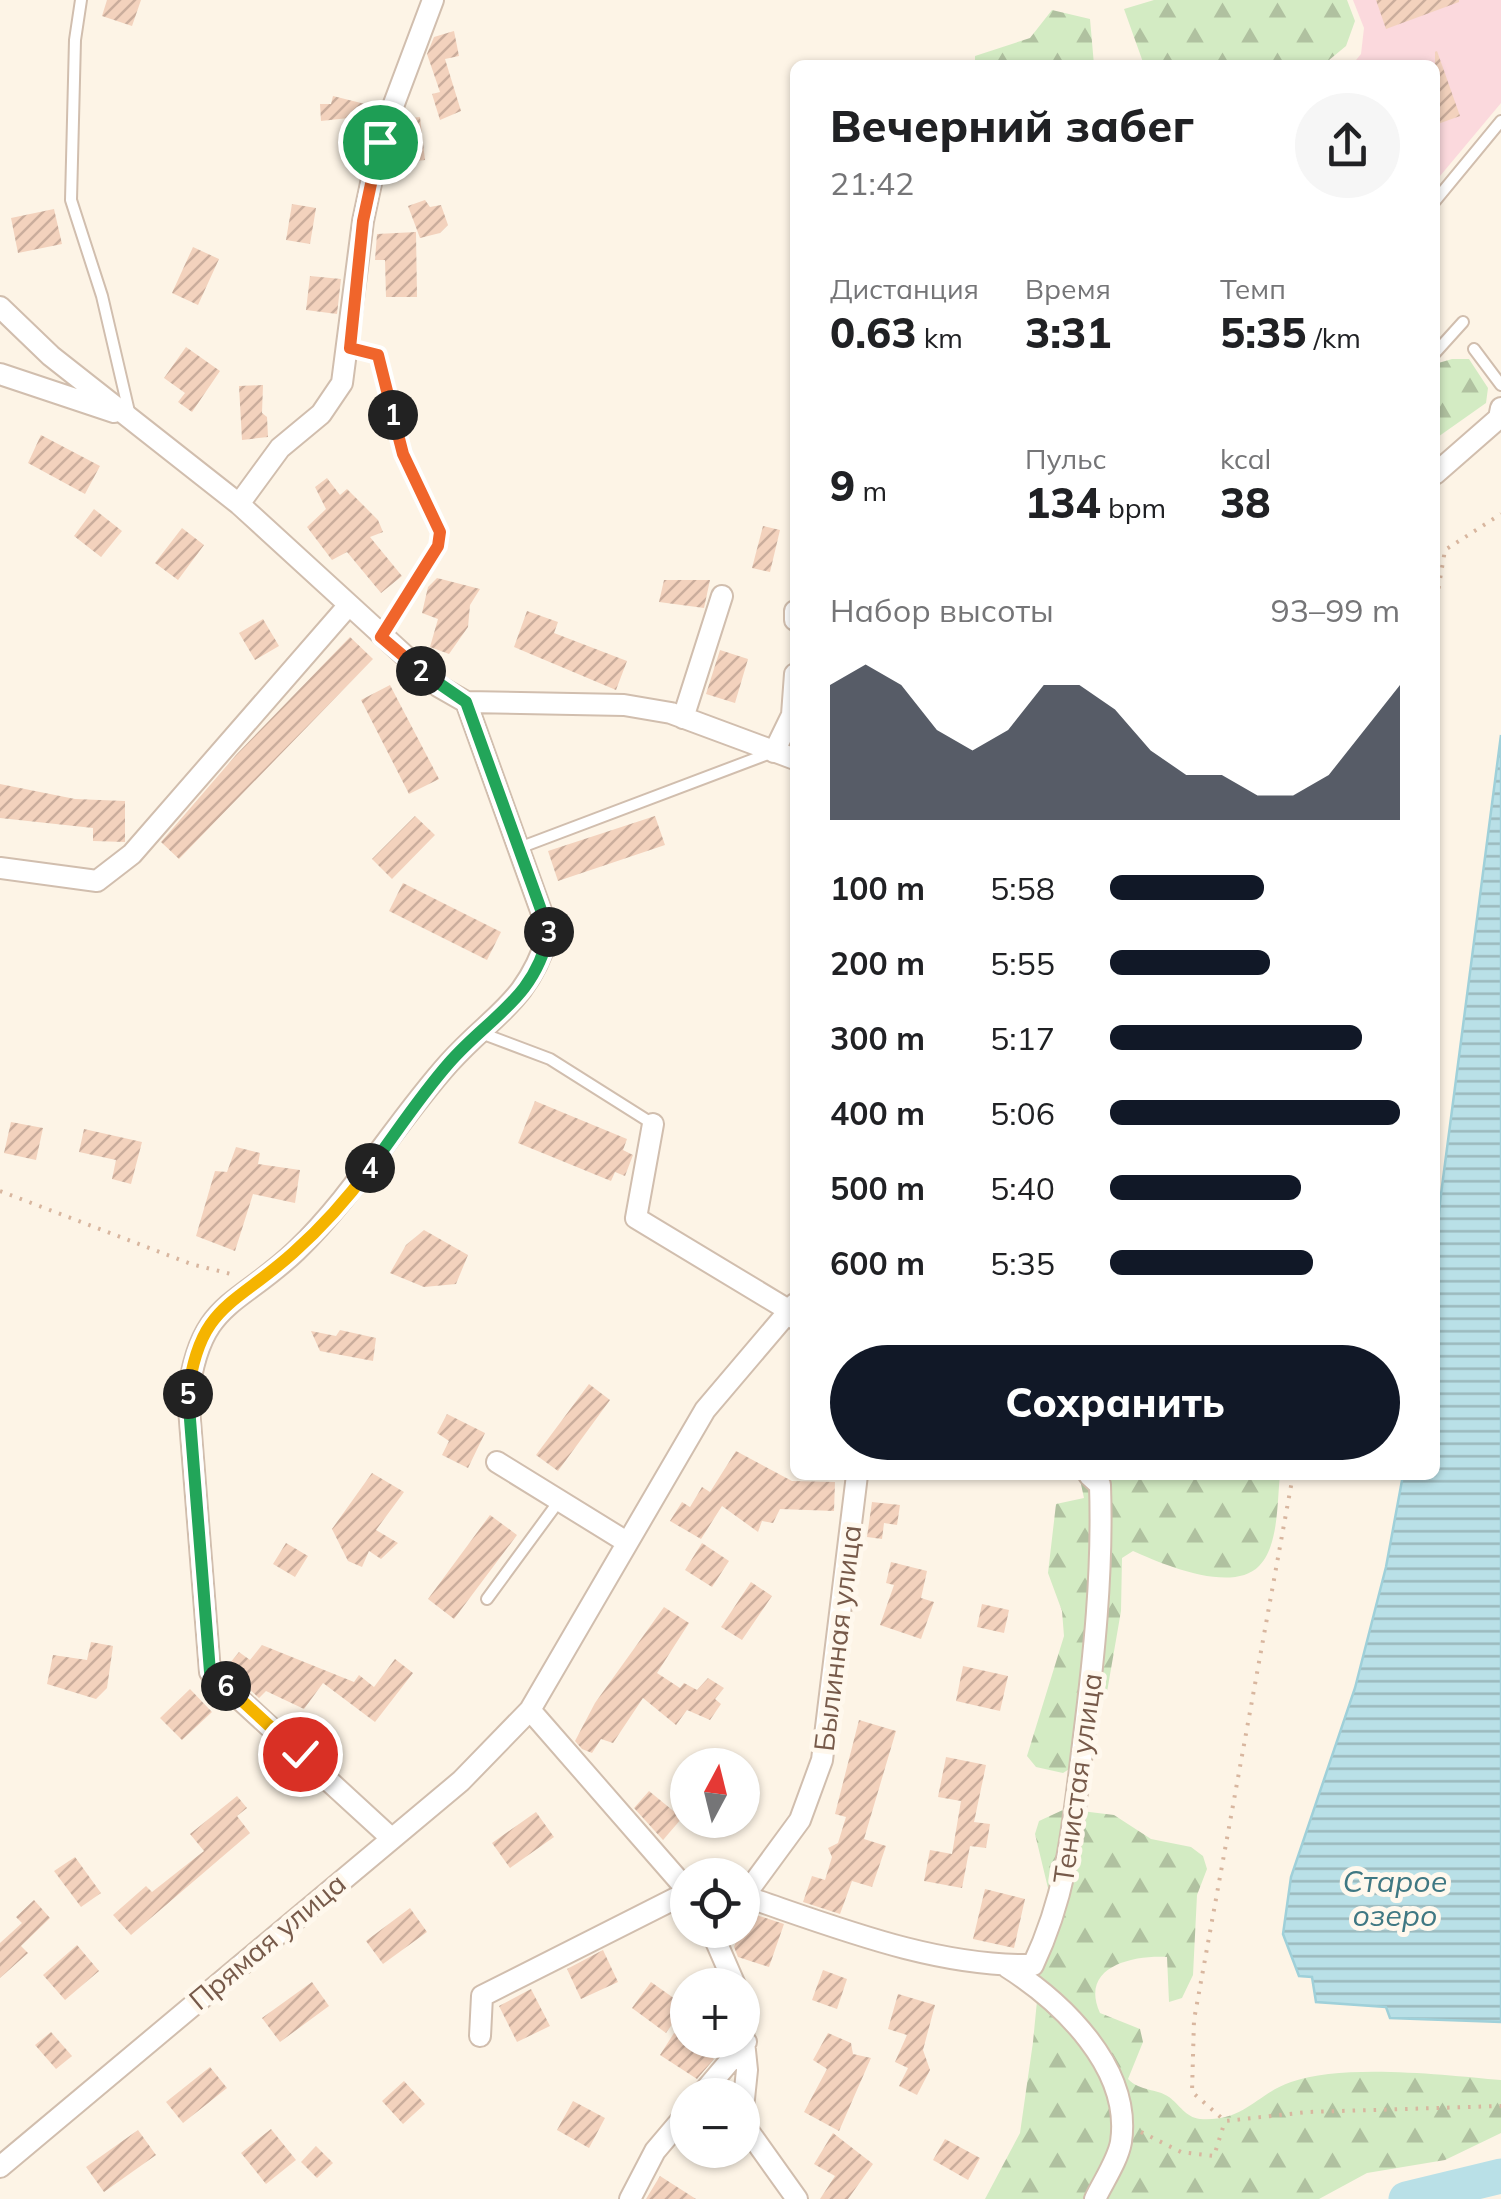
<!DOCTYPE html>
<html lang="ru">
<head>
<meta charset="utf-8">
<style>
	body { margin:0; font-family:Mulish,sans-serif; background:#f6f6f6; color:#202124; height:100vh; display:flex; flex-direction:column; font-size:38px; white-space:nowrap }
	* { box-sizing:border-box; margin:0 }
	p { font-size:32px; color:#757577 }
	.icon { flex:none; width:55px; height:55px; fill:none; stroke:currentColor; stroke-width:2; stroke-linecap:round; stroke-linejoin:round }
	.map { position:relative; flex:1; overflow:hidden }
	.panel { position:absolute; left:790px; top:60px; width:650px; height:1420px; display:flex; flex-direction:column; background:#fff; border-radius:15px; box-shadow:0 2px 8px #0004 }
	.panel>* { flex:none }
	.needle { width:65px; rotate:7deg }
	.controls { position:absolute; left:670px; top:1748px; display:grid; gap:20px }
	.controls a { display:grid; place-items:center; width:90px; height:90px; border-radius:50%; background:#fff; box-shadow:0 2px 8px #0004; font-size:50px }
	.pin { position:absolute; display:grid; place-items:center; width:85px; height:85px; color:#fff; margin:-42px; border:5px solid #fff; border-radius:50%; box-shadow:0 2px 10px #0007 }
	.km { position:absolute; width:50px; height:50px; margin:-25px; border-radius:50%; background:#222; color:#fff; font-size:28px; line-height:50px; text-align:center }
	.round { display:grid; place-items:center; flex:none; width:105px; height:105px; border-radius:52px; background:#f6f6f6 }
	.headline { display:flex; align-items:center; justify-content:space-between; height:170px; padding:0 40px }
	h1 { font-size:45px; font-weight:800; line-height:75px }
	.stats { display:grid; grid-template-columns:repeat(3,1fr); gap:15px; height:170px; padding:10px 40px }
	.stats div { display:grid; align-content:center }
	.stats b { font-size:42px; font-weight:800 }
	.stats small { font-size:28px; font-weight:400 }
	.stats p { font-size:28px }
	.chart { height:280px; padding:20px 40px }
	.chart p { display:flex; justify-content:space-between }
	.chart svg { width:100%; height:180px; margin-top:10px; fill:#111827; opacity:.7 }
	.primary-button { display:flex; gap:20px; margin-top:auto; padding:20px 40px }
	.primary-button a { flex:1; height:115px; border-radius:60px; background:#111827; color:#fff; font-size:40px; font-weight:800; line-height:115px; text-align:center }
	ul { padding:0 40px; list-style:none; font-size:32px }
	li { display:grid; grid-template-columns:160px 120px 1fr; align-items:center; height:75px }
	li i { height:25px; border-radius:12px; background:#111827 }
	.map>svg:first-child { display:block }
	.medical { fill:#fbd9dd }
	.forest { fill:url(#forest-firs) }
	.water { fill:url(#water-rules); stroke:#9fd0d9; stroke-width:2.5 }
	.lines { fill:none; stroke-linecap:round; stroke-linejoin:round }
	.river { stroke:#b9e0e7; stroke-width:35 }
	.building { fill:url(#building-hatch) }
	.lane-casing { stroke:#d1beae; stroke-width:14 }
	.street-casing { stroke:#d1beae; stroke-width:24 }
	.path { stroke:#d8b69f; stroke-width:4; stroke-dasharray:2.5 8; stroke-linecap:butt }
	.lane { stroke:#fff; stroke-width:10 }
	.street { stroke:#fff; stroke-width:20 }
	.split-1-casing { stroke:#fff; stroke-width:20 }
	.split-2-casing { stroke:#fff; stroke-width:20 }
	.split-3-casing { stroke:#fff; stroke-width:20 }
	.split-4-casing { stroke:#fff; stroke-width:20 }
	.split-5-casing { stroke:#fff; stroke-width:20 }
	.split-6-casing { stroke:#fff; stroke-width:20 }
	.split-7-casing { stroke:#fff; stroke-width:20 }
	.split-1 { stroke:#f0652b; stroke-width:12 }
	.split-2 { stroke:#f0652b; stroke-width:12 }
	.split-3 { stroke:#22a559; stroke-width:12 }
	.split-4 { stroke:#22a559; stroke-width:12 }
	.split-5 { stroke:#f5b400; stroke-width:12 }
	.split-6 { stroke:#22a559; stroke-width:12 }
	.split-7 { stroke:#f5b400; stroke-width:12 }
	.labels { text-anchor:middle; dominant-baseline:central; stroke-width:10; stroke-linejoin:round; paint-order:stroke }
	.street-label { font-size:28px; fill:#775a4a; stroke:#fff8ed }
	.water-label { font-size:30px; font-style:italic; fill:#3f7883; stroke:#fff8ed }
</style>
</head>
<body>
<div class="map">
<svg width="1501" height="2199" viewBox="0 0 1501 2199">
	<defs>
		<pattern id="forest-firs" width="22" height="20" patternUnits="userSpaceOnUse" patternTransform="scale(2.5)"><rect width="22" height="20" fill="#d3ebc3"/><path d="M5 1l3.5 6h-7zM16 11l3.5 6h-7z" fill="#b0c1a0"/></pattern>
		<pattern id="water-rules" width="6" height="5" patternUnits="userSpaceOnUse" patternTransform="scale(2.5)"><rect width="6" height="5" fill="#b9e0e7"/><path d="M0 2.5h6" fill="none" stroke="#9bb9bd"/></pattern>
		<pattern id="building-hatch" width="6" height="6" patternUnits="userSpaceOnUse" patternTransform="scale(2.5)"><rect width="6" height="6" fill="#f3d2bd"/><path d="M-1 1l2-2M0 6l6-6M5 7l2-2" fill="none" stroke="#caad9c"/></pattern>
	</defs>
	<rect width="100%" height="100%" fill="#fdf4e6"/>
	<path class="medical" d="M1353 0H1501V103L1435 182V65H1352L1361 54 1364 28Z"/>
	<path class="forest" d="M1154 0H1347L1355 21 1346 46 1323 65H1144L1124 9Z
		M1052 10 1090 19 1094 65H975V56L1030 38Z
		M1452 359H1469L1488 388 1486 403 1435 439V364Z
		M1079 1475H1280C1277 1501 1279 1546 1259 1566 1232 1594 1162 1564 1133 1551L1122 1558 1121 1611 1107 1692 1074 1766 1063 1773 1036 1767 1027 1756 1064 1636 1062 1611 1048 1573 1056 1504 1084 1498Z
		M1065 1809 1114 1815 1151 1839 1191 1847 1203 1856 1207 1869 1197 1895 1193 1975 1182 1998 1169 2002 1167 1957C1132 1955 1079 1967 1100 2013L1140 2029 1143 2042 1128 2079C1141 2092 1156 2088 1169 2097 1180 2105 1185 2117 1200 2119 1245 2122 1256 2094 1291 2082 1343 2063 1446 2075 1501 2080V2133L1445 2160 1367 2173 1319 2199H985L1020 2133 1033 2042 1048 1888 1035 1834 1039 1821Z"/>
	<path class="water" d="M1501 735V2022L1390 2018 1386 2007 1316 2002 1312 1977 1299 1976 1283 1934 1291 1877 1355 1688 1386 1567 1403 1475H1435V1261L1440 1202Z"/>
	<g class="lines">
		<path class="river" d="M1406 2199 1501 2176"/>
	</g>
	<path class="building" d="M107 0H141L132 26 102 16Z
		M1376 0H1459V2L1386 29Z
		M454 31 459 56 445 59 461 111 440 120 432 94 440 92 427 54 434 37Z
		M1437 51 1460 116 1435 125V52Z
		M333 96 365 104 358 117 321 121 320 104H331Z
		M420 117 425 160 391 164 393 146 400 145 399 132 404 130 403 119Z
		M425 200 430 207 441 205 448 225 440 233 420 238 408 206Z
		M292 204 316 208 310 244 286 240Z
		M54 209 62 244 18 253 11 218Z
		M416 232 417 297H386L385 260H375L377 234Z
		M193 247 219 259 198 305 172 293Z
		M310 276 341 279 337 314 306 310Z
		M186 347 220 371 192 412 178 402 185 393 164 378Z
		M263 385 262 413 267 417 268 437 242 440 239 386Z
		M41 435 100 466 85 494 28 463Z
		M327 478 340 495 347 489 378 520 383 532 370 537 402 576 381 593 347 552 332 560 307 527 326 509 315 487Z
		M94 509 122 531 101 557 74 536Z
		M763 526 780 530 770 572 752 568Z
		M182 528 204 545 178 580 155 563Z
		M437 578 480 589 470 605 468 627 449 654 430 647 438 619 422 613 428 587Z
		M664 580H710L704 608 659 602Z
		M527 611 558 622 554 633 627 661 616 690 514 647Z
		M263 619 279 646 255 660 239 633Z
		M350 637 373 659 179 859 161 842 236 755Z
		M720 650 748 659 735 703 706 694Z
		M390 685 439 779 409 794 361 700Z
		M0 784 75 799 125 801V842L93 841V828L0 818Z
		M415 816 435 835 392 879 372 859Z
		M655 816 665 845 558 881 548 851Z
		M403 883 501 932 487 960 389 911Z
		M535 1101 627 1139 623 1150 633 1155 625 1176 615 1172 611 1181 518 1143Z
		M11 1122 43 1128 36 1160 4 1153Z
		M84 1129 142 1142 131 1184 112 1179 116 1160 79 1152Z
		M236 1147 260 1153 258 1164 300 1170 295 1203 253 1194 235 1251 196 1236 215 1171 227 1172Z
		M424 1230 468 1255 456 1284 424 1287 390 1273 406 1245Z
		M340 1330 376 1338 373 1361 320 1351 311 1331 336 1336Z
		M589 1384 610 1400 558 1471 536 1455Z
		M447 1414 485 1433 468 1468 442 1455 449 1441 437 1433Z
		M736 1451 792 1481 835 1482 834 1511 780 1509 773 1523 762 1521 758 1532 722 1506 701 1539 670 1521 682 1502 690 1507 702 1487 710 1492Z
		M372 1473 404 1492 376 1530 398 1543 381 1559 369 1551 362 1567 348 1561 332 1529Z
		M872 1502 900 1505 897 1525 884 1523 882 1539 867 1537Z
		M490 1515 517 1535 454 1619 428 1599Z
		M286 1543 308 1556 295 1577 273 1564Z
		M702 1543 729 1561 712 1587 685 1570Z
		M891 1562 927 1571 921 1598 934 1602 921 1639 880 1625 894 1585 886 1583Z
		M751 1582 772 1596 742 1640 721 1627Z
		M982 1604 1009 1610 1004 1633 977 1627Z
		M664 1607 689 1623 657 1673 680 1688 684 1683 697 1690 708 1678 724 1688 715 1699 721 1704 710 1720 687 1710 676 1725 643 1698 613 1743 601 1739 592 1753 582 1749 575 1741 595 1703Z
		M91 1642 113 1646 107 1688 96 1699 47 1684 53 1655 87 1660Z
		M262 1645 354 1682 359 1675 374 1687 395 1659 413 1673 375 1722 323 1683 304 1709 266 1691 259 1698 226 1668 239 1652 250 1660Z
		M963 1666 1008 1676 1000 1711 956 1701Z
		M190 1689 212 1712 182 1740 160 1718Z
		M859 1720 896 1731 864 1839 886 1846 872 1887 852 1881 840 1914 803 1902 812 1876 825 1880 832 1857 828 1848 838 1843 846 1817 835 1814Z
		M946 1757 986 1765 974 1822 990 1824 986 1848 970 1846 962 1888 924 1881 930 1850 952 1854 961 1801 938 1797Z
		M649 1791 682 1818 663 1840 634 1808Z
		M237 1796 247 1808 237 1816 250 1833 131 1935 113 1915 146 1886 152 1892 204 1851 190 1834Z
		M536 1812 554 1837 510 1868 492 1843Z
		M75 1857 101 1893 81 1907 54 1871Z
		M985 1889 1025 1899 1014 1948 973 1939Z
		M34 1900 50 1918 21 1946 28 1953 0 1978V1943L22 1923 16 1917Z
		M410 1908 427 1932 383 1964 366 1941Z
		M747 1912 784 1924 769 1967 738 1957 734 1947Z
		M77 1945 99 1971 65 2000 43 1975Z
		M603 1950 618 1982 581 1999 567 1969Z
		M823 1970 847 1979 837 2009 812 2000Z
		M312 1982 329 2006 280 2042 262 2018Z
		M651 1982 685 2006 666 2033 632 2008Z
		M531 1989 550 2026 517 2042 499 2006Z
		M898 1994 935 2005 923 2050 930 2070 917 2095 899 2086 908 2068 895 2062 907 2035 888 2029Z
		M51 2032 72 2056 56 2069 35 2045Z
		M674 2033 714 2059 697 2079 660 2055Z
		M828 2033 851 2043 853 2054 871 2058 839 2131 804 2112 827 2069 813 2060Z
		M210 2067 227 2088 183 2123 166 2102Z
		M404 2081 425 2104 403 2124 382 2101Z
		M573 2101 605 2118 589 2148 557 2130Z
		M271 2129 296 2160 266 2184 241 2153Z
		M138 2130 156 2155 104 2192 86 2167Z
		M833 2133 873 2164 848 2199H820L835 2176 814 2164Z
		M945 2139 980 2158 968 2180 933 2160Z
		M316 2146 333 2163 317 2178 301 2162Z
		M660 2176 696 2199H646Z"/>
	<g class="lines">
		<defs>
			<path id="lane" d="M81 0 75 40 71 200 102 296 130 416
				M1435 201 1501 121
				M350 348 378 355 403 454 440 532 437 547 382 636
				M1474 349 1501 385
				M1435 353 1463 322
				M519 848 773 752
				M481 1033 550 1059 653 1124
				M487 1599 559 1501"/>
			<path id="street" d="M0 307 51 356 239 504 438 686 466 702 624 705 671 713 795 759
				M0 374 114 412
				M1435 474 1499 418 1501 408
				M239 504 280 448 321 414 342 383 363 221 380 141 433 0
				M795 611V620
				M683 718 722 596
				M774 752 792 715 795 674
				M0 868 97 881 132 854 348 606
				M653 1124 636 1218 790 1311 795 1319
				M497 1462 625 1541
				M530 1710 688 1891
				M390 1837 210 1672 188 1396C200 1301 236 1308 296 1251 355 1194 395 1123 449 1063 495 1012 526 1005 549 933L466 702
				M747 1897C838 1928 936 1967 1033 1965 1068 1891 1073 1824 1083 1744 1094 1657 1103 1573 1100 1485L1089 1475
				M742 1899 800 1820 822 1760 857 1475
				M711 1930 735 1985
				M1007 1967C1062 2002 1132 2068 1121 2142 1118 2160 1103 2182 1095 2199
				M742 2022 747 2070 742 2118
				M480 2036 482 1996 688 1892
				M701 2095 746 2042
				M742 2122 797 2199
				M0 2167 461 1781 530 1710 705 1410 795 1304
				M630 2199 655 2151 688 2112"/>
		</defs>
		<use href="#lane" class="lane-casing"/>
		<use href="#street" class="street-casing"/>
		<path class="path" d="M1435 609 1445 550 1501 514
			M0 1191 191 1264 235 1275
			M1293 1475 1194 2020 1192 2092 1225 2121 1308 2112 1501 2106
			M1141 2132 1181 2152 1214 2156 1225 2121"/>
		<use href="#lane" class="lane"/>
		<use href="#street" class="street"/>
	</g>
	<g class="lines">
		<defs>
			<path id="split-1" d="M380 142 363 221 350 348 378 355 393 415"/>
			<path id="split-2" d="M393 415 403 454 440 532 438 546 381 637 421 671"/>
			<path id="split-3" d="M421 671 466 702 549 932"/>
			<path id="split-4" d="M370 1168C396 1133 420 1096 449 1063 490 1016 535 999 549 932"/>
			<path id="split-5" d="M188 1394C199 1305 234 1306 293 1253 321 1228 348 1198 370 1168"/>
			<path id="split-6" d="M188 1394 210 1672 226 1686"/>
			<path id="split-7" d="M226 1686 300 1754"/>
		</defs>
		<use href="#split-1" class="split-1-casing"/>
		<use href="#split-2" class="split-2-casing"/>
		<use href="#split-3" class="split-3-casing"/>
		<use href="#split-4" class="split-4-casing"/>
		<use href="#split-5" class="split-5-casing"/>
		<use href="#split-6" class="split-6-casing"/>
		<use href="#split-7" class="split-7-casing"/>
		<use href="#split-1" class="split-1"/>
		<use href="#split-2" class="split-2"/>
		<use href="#split-3" class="split-3"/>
		<use href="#split-4" class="split-4"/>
		<use href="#split-5" class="split-5"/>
		<use href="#split-6" class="split-6"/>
		<use href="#split-7" class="split-7"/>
	</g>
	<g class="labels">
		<g class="street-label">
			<text transform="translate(837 1638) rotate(-83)">Былинная улица</text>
			<text transform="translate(1077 1778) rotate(-82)">Тенистая улица</text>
			<text transform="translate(267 1941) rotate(-40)">Прямая улица</text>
		</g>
		<g class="water-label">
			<text x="1395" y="1881">Старое<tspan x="1395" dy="34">озеро</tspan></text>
		</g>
	</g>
</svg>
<div class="controls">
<a><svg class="needle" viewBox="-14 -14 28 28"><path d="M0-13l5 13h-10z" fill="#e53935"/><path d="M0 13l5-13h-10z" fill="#757577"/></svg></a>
<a><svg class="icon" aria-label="locate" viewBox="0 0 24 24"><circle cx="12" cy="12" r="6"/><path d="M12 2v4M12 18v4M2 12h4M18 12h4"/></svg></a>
<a>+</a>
<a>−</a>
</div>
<div class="pin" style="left:380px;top:142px;background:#1e9e55"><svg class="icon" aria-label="arrive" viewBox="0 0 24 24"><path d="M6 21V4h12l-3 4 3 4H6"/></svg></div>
<div class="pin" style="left:300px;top:1754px;background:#d93025"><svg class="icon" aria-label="check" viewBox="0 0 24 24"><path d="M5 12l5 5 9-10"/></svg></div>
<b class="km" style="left:393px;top:415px">1</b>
<b class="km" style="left:421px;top:671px">2</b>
<b class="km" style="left:549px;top:932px">3</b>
<b class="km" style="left:370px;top:1168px">4</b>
<b class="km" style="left:188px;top:1394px">5</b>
<b class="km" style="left:226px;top:1686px">6</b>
<section class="panel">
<div class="headline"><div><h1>Вечерний забег</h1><p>21:42</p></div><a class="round"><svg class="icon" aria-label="share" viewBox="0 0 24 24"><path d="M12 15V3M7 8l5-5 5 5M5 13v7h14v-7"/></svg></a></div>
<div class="stats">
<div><p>Дистанция</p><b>0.63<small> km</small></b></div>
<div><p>Время</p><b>3:31</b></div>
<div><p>Темп</p><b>5:35<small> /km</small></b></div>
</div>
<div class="stats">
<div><b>9<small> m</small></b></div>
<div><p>Пульс</p><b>134<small> bpm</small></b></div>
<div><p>kcal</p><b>38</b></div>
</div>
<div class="chart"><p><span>Набор высоты</span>93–99 m</p>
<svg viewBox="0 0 160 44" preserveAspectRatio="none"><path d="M0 44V11L10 6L20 11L30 22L40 27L50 22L60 11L70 11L80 17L90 27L100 33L110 33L120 38L130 38L140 33L150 22L160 11V44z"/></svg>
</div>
<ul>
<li><b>100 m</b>5:58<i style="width:53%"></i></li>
<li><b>200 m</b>5:55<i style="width:55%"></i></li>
<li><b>300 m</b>5:17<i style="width:87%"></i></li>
<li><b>400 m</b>5:06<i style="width:100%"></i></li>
<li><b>500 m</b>5:40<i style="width:66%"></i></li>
<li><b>600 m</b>5:35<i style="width:70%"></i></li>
</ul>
<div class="primary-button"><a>Сохранить</a></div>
</section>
</div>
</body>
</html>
